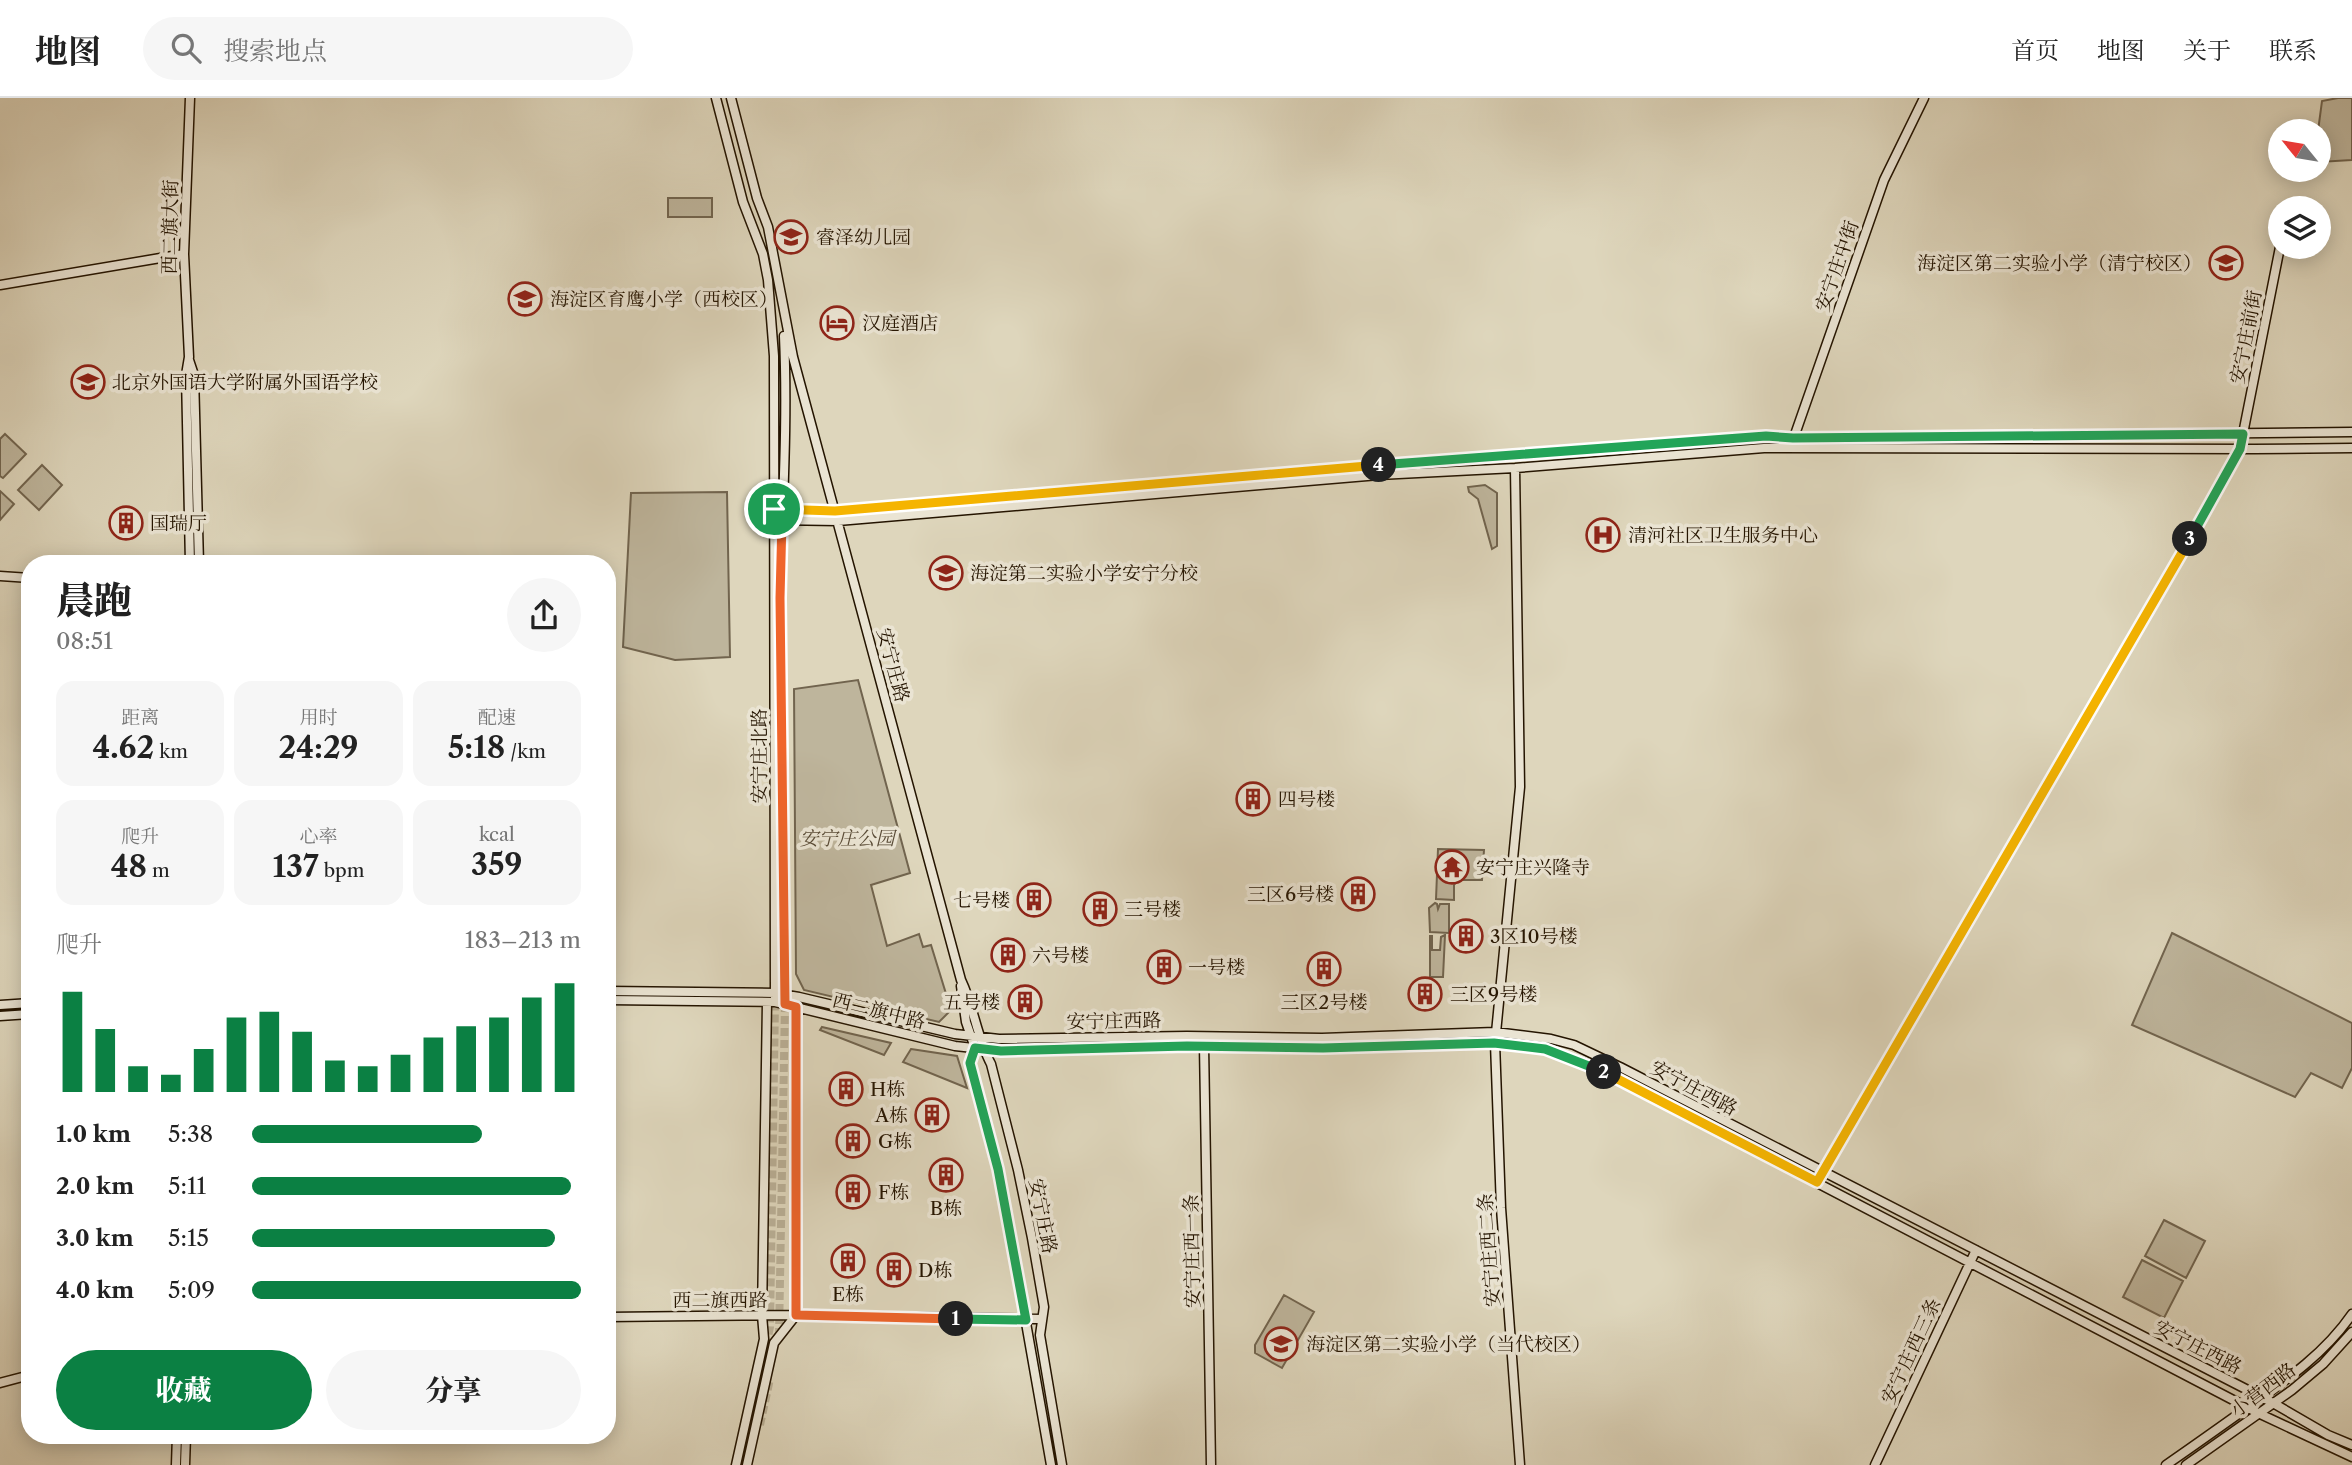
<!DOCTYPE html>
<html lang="zh">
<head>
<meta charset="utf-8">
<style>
	body { margin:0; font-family:"Libre Caslon Text","Noto Serif SC",serif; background:#f6f6f6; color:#222; height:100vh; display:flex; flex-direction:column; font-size:26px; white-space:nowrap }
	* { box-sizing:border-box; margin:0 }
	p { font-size:23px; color:#767676 }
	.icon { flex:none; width:38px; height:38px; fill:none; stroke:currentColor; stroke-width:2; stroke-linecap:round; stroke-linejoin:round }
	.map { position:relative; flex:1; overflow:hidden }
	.panel { position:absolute; left:21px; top:457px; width:595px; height:889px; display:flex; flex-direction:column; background:#fff; border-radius:28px; box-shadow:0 4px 18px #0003 }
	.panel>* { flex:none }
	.needle { width:46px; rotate:300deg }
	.controls { position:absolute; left:2268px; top:21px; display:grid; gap:14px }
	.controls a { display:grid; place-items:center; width:63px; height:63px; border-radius:50%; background:#fff; box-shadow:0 4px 18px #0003; font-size:35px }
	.pin { position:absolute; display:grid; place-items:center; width:60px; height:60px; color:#fff; margin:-30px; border:4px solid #fff; border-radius:50%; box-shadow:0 2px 7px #0007 }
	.km { position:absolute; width:35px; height:35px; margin:-18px; border-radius:50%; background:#222; color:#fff; font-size:19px; line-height:35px; text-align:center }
	.round { display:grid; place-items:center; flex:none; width:74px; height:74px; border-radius:37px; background:#f6f6f6 }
	.summary { display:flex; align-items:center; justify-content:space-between; height:119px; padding:0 35px }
	h1 { font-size:38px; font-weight:800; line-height:52px }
	.metrics { display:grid; grid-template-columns:repeat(3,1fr); gap:10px; height:119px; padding:7px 35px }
	.metrics div { display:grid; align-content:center; border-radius:18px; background:#f6f6f6; text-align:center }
	.metrics b { font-size:30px; font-weight:800 }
	.metrics small { font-size:19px; font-weight:400 }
	.metrics p { font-size:19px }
	.chart { height:196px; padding:14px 35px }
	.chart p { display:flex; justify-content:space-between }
	.chart svg { width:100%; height:126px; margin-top:7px; stroke:#0b8043; stroke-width:6 }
	.cta { display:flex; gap:14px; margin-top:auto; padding:14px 35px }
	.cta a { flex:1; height:80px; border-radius:42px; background:#0b8043; color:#fff; font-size:28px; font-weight:800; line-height:80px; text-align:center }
	.cta a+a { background:#f6f6f6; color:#222 }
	ul { padding:0 35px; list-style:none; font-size:23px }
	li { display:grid; grid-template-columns:112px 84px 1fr; align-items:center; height:52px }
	li i { height:18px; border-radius:9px; background:#0b8043 }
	header { display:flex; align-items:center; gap:42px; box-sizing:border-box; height:98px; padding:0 35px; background:#fff; border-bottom:2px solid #e0e0e0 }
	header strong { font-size:33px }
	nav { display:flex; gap:38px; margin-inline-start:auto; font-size:24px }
	.search { width:490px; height:63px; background:#f6f6f6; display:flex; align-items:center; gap:18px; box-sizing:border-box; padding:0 24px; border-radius:38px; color:#767676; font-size:26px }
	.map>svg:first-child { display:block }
	.green { fill:#beb59c; stroke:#71644e; stroke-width:2 }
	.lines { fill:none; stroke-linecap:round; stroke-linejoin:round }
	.secondary-tunnel { stroke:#b9af96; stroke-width:8; stroke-dasharray:8 4; stroke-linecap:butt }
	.secondary-casing { stroke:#241400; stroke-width:11 }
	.secondary { stroke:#eae4d3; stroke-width:8 }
	.split-1-casing { stroke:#fff; stroke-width:14 }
	.split-2-casing { stroke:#fff; stroke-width:14 }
	.split-3-casing { stroke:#fff; stroke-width:14 }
	.split-4-casing { stroke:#fff; stroke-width:14 }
	.split-5-casing { stroke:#fff; stroke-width:14 }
	.split-1 { stroke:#f0652b; stroke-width:9 }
	.split-2 { stroke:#22a559; stroke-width:9 }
	.split-3 { stroke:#f5b400; stroke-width:9 }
	.split-4 { stroke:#22a559; stroke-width:9 }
	.split-5 { stroke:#f5b400; stroke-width:9 }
	.labels { text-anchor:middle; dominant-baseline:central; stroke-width:7; stroke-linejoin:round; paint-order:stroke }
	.street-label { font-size:19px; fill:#241400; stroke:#eae4d3 }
	.poi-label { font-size:19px; fill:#241400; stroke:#eae4d3; text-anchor:start }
	.park-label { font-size:19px; font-style:italic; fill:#5a4c37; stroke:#eae4d3 }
</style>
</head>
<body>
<header>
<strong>地图</strong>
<div class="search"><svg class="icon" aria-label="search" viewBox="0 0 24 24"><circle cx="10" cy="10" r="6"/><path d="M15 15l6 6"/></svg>搜索地点</div>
<nav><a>首页</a><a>地图</a><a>关于</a><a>联系</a></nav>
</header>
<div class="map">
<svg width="2352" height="1367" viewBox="0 0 2352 1367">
	<rect width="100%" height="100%" fill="#ded6bc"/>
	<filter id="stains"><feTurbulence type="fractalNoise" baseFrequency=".00286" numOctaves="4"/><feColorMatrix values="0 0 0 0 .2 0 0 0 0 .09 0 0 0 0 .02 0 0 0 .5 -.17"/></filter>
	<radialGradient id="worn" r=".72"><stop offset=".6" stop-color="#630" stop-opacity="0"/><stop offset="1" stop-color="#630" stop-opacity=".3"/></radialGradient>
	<path class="green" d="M2338 0H2352V62L2319 64 2318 33 2322 3Z
		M668 100H712V119H668Z
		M5 336 26 356 3 380 0 378V341Z
		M42 367 62 387 39 412 18 392Z
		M1485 387 1497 395V448L1492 451 1478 401 1469 394 1468 389Z
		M0 393 14 406 0 422Z
		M727 394 730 559 675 562 623 549 631 395Z
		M858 582 910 775 871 787 887 848 919 836 923 849 931 847 951 912 939 924 804 892 796 876 794 591Z
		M1438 751 1484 752 1482 782H1458L1454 787V802L1436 801Z
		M1435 805 1437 806 1438 811 1440 806H1449V835L1430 834 1429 810Z
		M2172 835 2352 925V970L2342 990 2311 975 2295 999 2132 927Z
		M1445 837 1443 879H1430V838H1432V852H1440L1441 839Z
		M822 929 891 945 884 957 820 932Z
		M911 951 957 958 967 990 903 964Z
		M2164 1122 2205 1143 2186 1180 2145 1158Z
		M2142 1162 2183 1183 2164 1220 2123 1199Z
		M1284 1197 1314 1214 1282 1270 1255 1255V1247Z"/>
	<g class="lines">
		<path class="secondary-tunnel" d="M779 1238 785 906
			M766 1248 770 1229 775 904
			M751 1316 758 1288
			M760 1327 770 1281"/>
		<defs>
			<path id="secondary" d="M716 0 743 104 763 156 768 182 774 258 775 899
				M731 0 757 100 768 129 793 259 961 882C974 909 977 940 991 966L1018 1072 1032 1140 1044 1209 1040 1237 1062 1367
				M2288 110V108
				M0 187 184 156
				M784 238C788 326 782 413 780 500L785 900
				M189 262 194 277 199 466
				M1792 345 1884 82 1924 0
				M1515 370 1520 689 1495 945 1501 1110 1520 1367
				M774 411 835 413 1240 378 1766 338 1793 340 2352 334
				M774 422 838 423 1379 377 1515 370 1764 350 2254 351 2352 350
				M190 466 186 277 189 259 184 156 190 0
				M0 478 30 480
				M961 888 966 924 975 950 970 965 1003 1094 1051 1367
				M607 893 775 895 799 899 955 936 999 941 1187 938 1322 940 1495 934 1551 941 1574 947 1620 969 2273 1305 2328 1337 2352 1347
				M607 902 775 904 955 948 1001 953 1187 948 1323 950 1495 945 1545 951 1595 969 2258 1315 2352 1359
				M0 907 30 905
				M0 918 30 916
				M1204 947 1211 1367
				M1817 1084 2175 468 2240 351 2280 149
				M607 1219 796 1217 1042 1221
				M0 1285 30 1277
				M176 1367 177 1337
				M185 1367 186 1337
				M736 1367 764 1241 762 1217 767 904
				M747 1367 774 1245 796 1217V909
				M1875 1367 1976 1152
				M2166 1367C2195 1347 2223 1327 2251 1307 2288 1281 2326 1254 2352 1216
				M2186 1367 2292 1292 2323 1266 2352 1234"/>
		</defs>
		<use href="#secondary" class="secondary-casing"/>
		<use href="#secondary" class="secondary"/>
	</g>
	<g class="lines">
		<defs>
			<path id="split-1" d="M774 411V422H782L780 500 785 906 796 909V1217L956 1221"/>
			<path id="split-2" d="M956 1221 1026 1222 998 1071 970 965 975 950 1001 953 1187 948 1323 950 1494 945 1545 951 1604 974"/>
			<path id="split-3" d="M1604 974 1817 1084 2190 441"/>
			<path id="split-4" d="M1379 367 1766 338 1793 340 2243 336 2240 351 2190 441"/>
			<path id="split-5" d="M774 411 835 413 1379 367"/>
		</defs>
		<use href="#split-1" class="split-1-casing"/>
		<use href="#split-2" class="split-2-casing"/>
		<use href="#split-3" class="split-3-casing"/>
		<use href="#split-4" class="split-4-casing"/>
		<use href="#split-5" class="split-5-casing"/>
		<use href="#split-1" class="split-1"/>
		<use href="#split-2" class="split-2"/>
		<use href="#split-3" class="split-3"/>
		<use href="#split-4" class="split-4"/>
		<use href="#split-5" class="split-5"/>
	</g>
	<defs>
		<symbol id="school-ring" viewBox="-11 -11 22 22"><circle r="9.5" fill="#eae4d3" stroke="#8f2418" stroke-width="1.5"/><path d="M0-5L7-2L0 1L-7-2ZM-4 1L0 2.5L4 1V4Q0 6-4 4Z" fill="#8f2418"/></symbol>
		<symbol id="hotel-ring" viewBox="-11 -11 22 22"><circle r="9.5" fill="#eae4d3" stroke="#8f2418" stroke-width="1.5"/><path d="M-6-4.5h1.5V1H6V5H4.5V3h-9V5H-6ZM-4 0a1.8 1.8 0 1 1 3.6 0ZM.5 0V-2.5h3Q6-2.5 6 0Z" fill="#8f2418"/></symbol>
		<symbol id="building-ring" viewBox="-11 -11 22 22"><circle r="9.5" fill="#eae4d3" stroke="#8f2418" stroke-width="1.5"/><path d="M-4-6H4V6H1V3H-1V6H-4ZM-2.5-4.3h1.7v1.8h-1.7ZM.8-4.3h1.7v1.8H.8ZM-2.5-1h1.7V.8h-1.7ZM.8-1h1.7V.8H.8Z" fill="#8f2418"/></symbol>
		<symbol id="hospital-ring" viewBox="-11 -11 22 22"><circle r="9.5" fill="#eae4d3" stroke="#8f2418" stroke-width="1.5"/><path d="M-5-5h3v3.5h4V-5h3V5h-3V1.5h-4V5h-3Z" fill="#8f2418"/></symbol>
		<symbol id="temple-ring" viewBox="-11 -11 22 22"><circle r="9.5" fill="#eae4d3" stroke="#8f2418" stroke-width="1.5"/><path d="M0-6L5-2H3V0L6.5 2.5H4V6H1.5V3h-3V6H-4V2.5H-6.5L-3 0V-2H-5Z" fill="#8f2418"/></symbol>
	</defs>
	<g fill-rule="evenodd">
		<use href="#school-ring" x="772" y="120" width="38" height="38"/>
		<use href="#school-ring" x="2207" y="146" width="38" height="38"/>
		<use href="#school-ring" x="506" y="182" width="38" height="38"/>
		<use href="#hotel-ring" x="818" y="206" width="38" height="38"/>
		<use href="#school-ring" x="69" y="265" width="38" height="38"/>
		<use href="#building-ring" x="107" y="406" width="38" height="38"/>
		<use href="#hospital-ring" x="1584" y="418" width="38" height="38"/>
		<use href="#school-ring" x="927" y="456" width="38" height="38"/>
		<use href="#building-ring" x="1234" y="682" width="38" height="38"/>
		<use href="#temple-ring" x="1433" y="750" width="38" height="38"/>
		<use href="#building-ring" x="1339" y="777" width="38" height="38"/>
		<use href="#building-ring" x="1015" y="783" width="38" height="38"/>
		<use href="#building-ring" x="1081" y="792" width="38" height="38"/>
		<use href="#building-ring" x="1447" y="819" width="38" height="38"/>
		<use href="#building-ring" x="989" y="838" width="38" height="38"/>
		<use href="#building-ring" x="1145" y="850" width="38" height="38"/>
		<use href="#building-ring" x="1305" y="852" width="38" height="38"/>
		<use href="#building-ring" x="1406" y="877" width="38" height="38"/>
		<use href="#building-ring" x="1006" y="885" width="38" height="38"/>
		<use href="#building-ring" x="827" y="972" width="38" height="38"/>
		<use href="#building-ring" x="913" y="998" width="38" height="38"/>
		<use href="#building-ring" x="834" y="1024" width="38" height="38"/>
		<use href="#building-ring" x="927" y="1058" width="38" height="38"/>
		<use href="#building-ring" x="834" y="1075" width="38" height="38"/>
		<use href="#building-ring" x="829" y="1144" width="38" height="38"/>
		<use href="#building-ring" x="875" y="1153" width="38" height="38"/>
		<use href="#school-ring" x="1262" y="1227" width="38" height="38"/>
	</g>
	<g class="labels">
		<g class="street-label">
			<text transform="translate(170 129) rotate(-89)">西二旗大街</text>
			<text transform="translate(1837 168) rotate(-71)">安宁庄中街</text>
			<text transform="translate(2246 239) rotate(-79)">安宁庄前街</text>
			<text transform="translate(893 567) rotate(75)">安宁庄路</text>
			<text transform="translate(759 658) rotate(-90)">安宁庄北路</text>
			<text transform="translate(879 913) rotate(14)">西二旗中路</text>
			<text transform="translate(1114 923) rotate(-1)">安宁庄西路</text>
			<text transform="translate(1694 990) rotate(28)">安宁庄西路</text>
			<text transform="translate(1043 1118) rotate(79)">安宁庄路</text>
			<text transform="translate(1489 1152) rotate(-94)">安宁庄西二条</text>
			<text transform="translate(1192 1153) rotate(-91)">安宁庄西一条</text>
			<text x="720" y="1202">西二旗西路</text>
			<text transform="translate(2198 1249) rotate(27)">安宁庄西路</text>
			<text transform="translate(1911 1253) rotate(-65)">安宁庄西三条</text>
			<text transform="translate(2263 1292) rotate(-37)">小营西路</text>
		</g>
		<g class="poi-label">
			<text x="816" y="139">睿泽幼儿园</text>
			<text x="2202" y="165" text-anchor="end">海淀区第二实验小学（清宁校区）</text>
			<text x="550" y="201">海淀区育鹰小学（西校区）</text>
			<text x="862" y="225">汉庭酒店</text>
			<text x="112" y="284">北京外国语大学附属外国语学校</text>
			<text x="150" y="425">国瑞厅</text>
			<text x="1628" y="437">清河社区卫生服务中心</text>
			<text x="970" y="475">海淀第二实验小学安宁分校</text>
			<text x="1278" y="701">四号楼</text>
			<text x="1476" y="769">安宁庄兴隆寺</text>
			<text x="1334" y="796" text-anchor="end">三区6号楼</text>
			<text x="1010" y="802" text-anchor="end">七号楼</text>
			<text x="1124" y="811">三号楼</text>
			<text x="1490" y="838">3区10号楼</text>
			<text x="1032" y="857">六号楼</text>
			<text x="1188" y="869">一号楼</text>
			<text x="1450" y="896">三区9号楼</text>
			<text x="1000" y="904" text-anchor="end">五号楼</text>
			<text x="1324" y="904" text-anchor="middle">三区2号楼</text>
			<text x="870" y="991">H栋</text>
			<text x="908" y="1017" text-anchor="end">A栋</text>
			<text x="878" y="1043">G栋</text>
			<text x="878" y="1094">F栋</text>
			<text x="946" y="1110" text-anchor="middle">B栋</text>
			<text x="918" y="1172">D栋</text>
			<text x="848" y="1196" text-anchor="middle">E栋</text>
			<text x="1306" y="1246">海淀区第二实验小学（当代校区）</text>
		</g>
		<g class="park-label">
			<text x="847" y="740">安宁庄公园</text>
		</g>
	</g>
	<rect width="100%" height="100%" filter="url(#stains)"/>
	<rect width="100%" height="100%" fill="url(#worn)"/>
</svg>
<div class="controls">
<a><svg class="needle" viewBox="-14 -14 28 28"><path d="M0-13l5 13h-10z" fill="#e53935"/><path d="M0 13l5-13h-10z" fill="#767676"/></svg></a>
<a><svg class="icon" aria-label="layers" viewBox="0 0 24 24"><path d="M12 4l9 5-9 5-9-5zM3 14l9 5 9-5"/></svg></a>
</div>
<div class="pin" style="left:774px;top:411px;background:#1e9e55"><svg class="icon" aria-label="arrive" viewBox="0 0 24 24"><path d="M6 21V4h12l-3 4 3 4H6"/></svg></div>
<b class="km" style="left:956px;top:1221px">1</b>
<b class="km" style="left:1604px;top:974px">2</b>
<b class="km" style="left:2190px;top:441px">3</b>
<b class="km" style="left:1379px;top:367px">4</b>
<section class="panel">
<div class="summary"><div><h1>晨跑</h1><p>08:51</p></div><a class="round"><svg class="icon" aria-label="share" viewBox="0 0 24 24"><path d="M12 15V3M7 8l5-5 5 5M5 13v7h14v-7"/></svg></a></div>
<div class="metrics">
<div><p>距离</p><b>4.62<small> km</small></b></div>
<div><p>用时</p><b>24:29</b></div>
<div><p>配速</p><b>5:18<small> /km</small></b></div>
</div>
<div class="metrics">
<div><p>爬升</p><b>48<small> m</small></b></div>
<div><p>心率</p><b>137<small> bpm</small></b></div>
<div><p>kcal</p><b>359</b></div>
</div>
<div class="chart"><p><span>爬升</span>183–213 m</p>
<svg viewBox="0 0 160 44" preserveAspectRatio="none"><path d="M5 44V9M15 44V22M25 44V35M35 44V38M45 44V29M55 44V18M65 44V16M75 44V23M85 44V33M95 44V35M105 44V31M115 44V25M125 44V21M135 44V18M145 44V11M155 44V6"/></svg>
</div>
<ul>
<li><b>1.0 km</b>5:38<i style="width:70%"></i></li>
<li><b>2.0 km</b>5:11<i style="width:97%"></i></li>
<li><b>3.0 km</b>5:15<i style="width:92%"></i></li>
<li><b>4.0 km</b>5:09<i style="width:100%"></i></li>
</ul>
<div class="cta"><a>收藏</a><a>分享</a></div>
</section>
</div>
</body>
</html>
